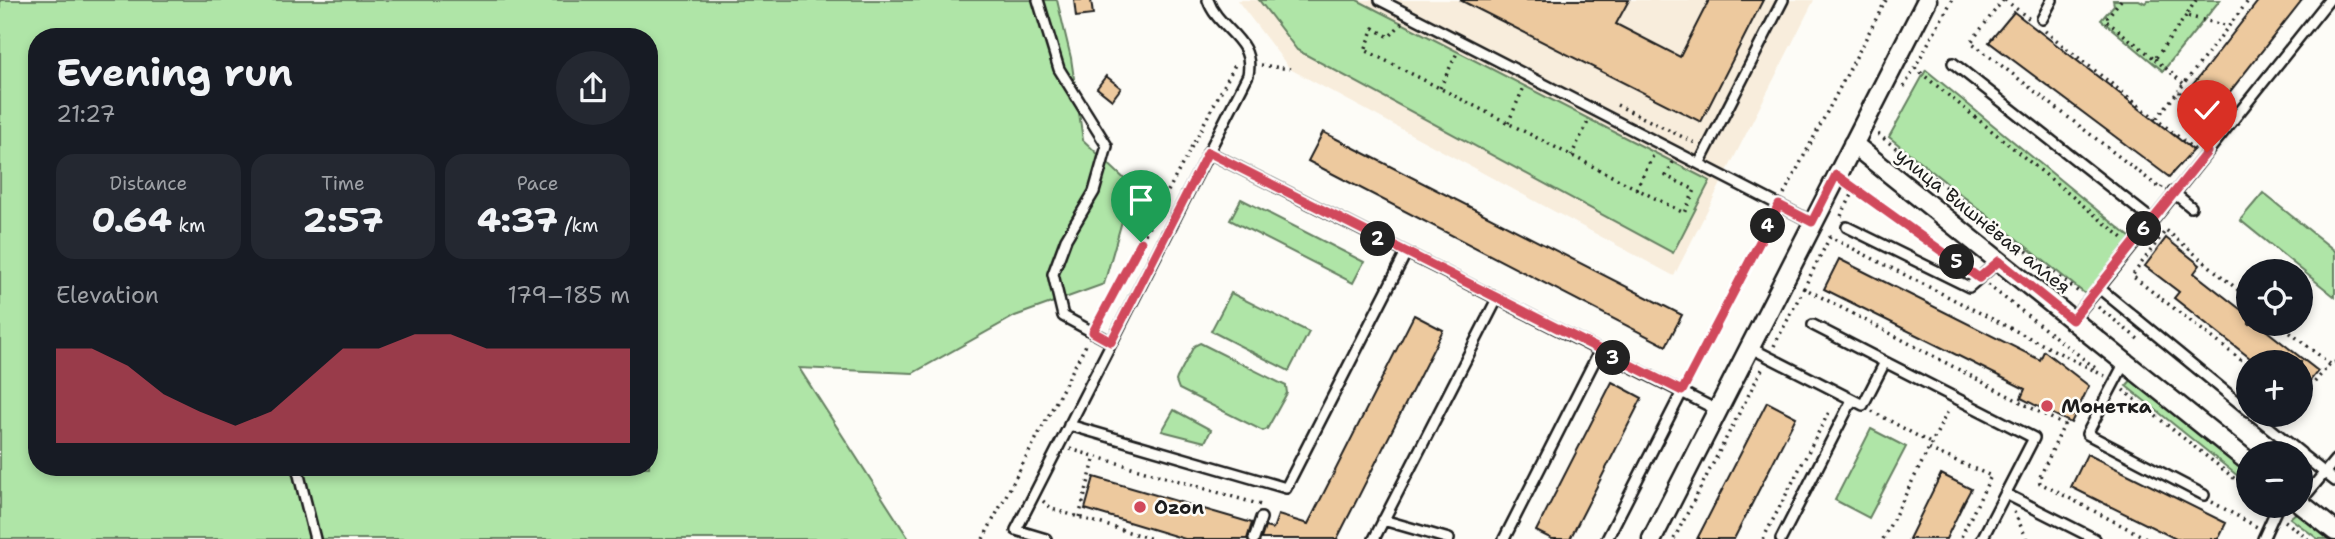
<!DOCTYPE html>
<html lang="en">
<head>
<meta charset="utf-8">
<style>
	body { margin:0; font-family:"Shantell Sans",sans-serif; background:#242831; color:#f1f3f6; height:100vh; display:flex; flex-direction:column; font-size:26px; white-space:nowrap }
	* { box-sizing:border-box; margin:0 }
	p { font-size:23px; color:#9ea1a6 }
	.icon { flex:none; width:38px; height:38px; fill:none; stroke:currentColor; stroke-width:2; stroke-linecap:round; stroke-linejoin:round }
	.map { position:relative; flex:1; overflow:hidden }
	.drawer { position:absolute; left:28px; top:28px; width:630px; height:448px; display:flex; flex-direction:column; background:#171b24; border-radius:28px; box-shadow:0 4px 10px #0003 }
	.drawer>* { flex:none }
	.buttons { position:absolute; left:2236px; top:259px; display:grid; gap:14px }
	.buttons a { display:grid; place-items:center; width:77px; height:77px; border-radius:50%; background:#171b24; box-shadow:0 4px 10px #0003; font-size:35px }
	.pin { position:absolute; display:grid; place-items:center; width:60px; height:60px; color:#fff; margin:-72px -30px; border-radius:50% 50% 50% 0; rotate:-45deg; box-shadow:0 0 7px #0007 }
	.pin .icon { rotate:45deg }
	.km { position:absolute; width:35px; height:35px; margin:-18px; border-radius:50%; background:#222; color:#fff; font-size:19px; line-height:35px; text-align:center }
	.round { display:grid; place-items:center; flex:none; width:74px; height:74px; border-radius:37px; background:#242831 }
	.head { display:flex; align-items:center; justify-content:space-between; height:119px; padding:0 28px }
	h1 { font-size:38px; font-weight:700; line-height:52px }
	.figures { display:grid; grid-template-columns:repeat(3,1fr); gap:10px; height:119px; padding:7px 28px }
	.figures div { display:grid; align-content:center; border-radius:18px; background:#242831; text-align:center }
	.figures b { font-size:35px; font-weight:700 }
	.figures small { font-size:19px; font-weight:400 }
	.figures p { font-size:19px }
	.chart { height:196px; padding:14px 28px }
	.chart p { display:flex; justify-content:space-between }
	.chart svg { width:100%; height:126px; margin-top:7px; fill:#d1495b; opacity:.7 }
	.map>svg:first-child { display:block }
	.built { fill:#f8eddc }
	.green { fill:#afe5a7; stroke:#668062; stroke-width:2; fill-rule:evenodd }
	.building { fill:#edc99e; stroke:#1c1c1c; stroke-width:2 }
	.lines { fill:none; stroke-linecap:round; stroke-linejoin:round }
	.service-casing { stroke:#1c1c1c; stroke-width:14 }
	.minor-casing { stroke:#1c1c1c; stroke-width:23 }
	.path { stroke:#1c1c1c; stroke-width:3.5; stroke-dasharray:2 5; stroke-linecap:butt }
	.service { stroke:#fdfcf7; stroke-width:9 }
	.minor { stroke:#fdfcf7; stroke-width:18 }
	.route-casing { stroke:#fff; stroke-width:14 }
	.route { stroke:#d1495b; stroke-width:9 }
	.poi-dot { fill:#d1495b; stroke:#fdfcf7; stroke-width:2.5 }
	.labels { text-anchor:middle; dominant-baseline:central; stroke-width:5; stroke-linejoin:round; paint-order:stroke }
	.street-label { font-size:19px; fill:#1c1c1c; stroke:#fdfcf7 }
	.poi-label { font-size:19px; font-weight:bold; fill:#1c1c1c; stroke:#fdfcf7; text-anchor:start }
</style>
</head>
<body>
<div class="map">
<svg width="2335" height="539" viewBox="0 0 2335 539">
	<rect width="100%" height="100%" fill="#fdfcf7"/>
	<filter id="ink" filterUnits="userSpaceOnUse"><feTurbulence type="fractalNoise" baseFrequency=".0143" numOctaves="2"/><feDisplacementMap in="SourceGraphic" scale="14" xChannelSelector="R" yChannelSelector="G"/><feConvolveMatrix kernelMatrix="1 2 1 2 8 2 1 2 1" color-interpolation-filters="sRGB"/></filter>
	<g filter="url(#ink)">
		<path class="built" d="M1237 0H1814L1674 276 1290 69Z"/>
		<path class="green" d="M0 0H1057L1071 58 1083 140 1132 186 1104 284 1015 316 913 373 799 368 909 539H0ZM37 37H649V467H37Z
			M1259 0H1357L1710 181 1673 253 1297 50Z
			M2113 0H2139L2145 3 2148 0H2220L2163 71 2101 20 2114 5Z
			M1926 70 2131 238 2089 297 1889 137Z
			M2263 193 2335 251V297L2240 220Z
			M1241 199 1364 262 1353 283 1230 220Z
			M1231 293 1309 332 1289 371 1211 331Z
			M1200 343 1286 386 1287 393 1267 429 1263 431 1179 389 1176 381 1177 378 1194 346Z
			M2135 376 2249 469V485L2126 386Z
			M1174 410 1211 430 1205 442 1162 431Z
			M1871 429 1906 447 1869 518 1835 500Z
			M2298 511 2334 539H2318L2290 518Z"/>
		<path class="building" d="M1074 0H1091L1093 15 1076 17Z
			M1460 0H1629L1616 24 1680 57 1709 0H1763L1701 122Z
			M2259 0H2302L2210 117 2184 96Z
			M2014 12 2193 150 2169 177 1989 42Z
			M1106 76 1121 88 1112 100 1097 88Z
			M1323 132 1682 315 1666 346 1308 161Z
			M2166 238 2200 265 2194 273 2249 316V324H2258L2318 371 2301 392V362H2255L2174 298 2179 292 2145 266Z
			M1839 259 2040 360 2044 351 2089 386 2071 423 2021 398 2025 389 1824 289Z
			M1414 315 1443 330 1337 539H1261L1265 527 1273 529 1278 515 1308 524Z
			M1612 382 1642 398 1570 539H1552L1536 531Z
			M1767 402 1796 417 1734 539H1697Z
			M2087 454 2226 523 2218 539H2176L2071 487Z
			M1941 474 1971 489 1964 502 1946 539H1909Z
			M1094 477 1252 523 1247 539H1185L1085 509Z"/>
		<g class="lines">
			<defs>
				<path id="service" d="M1038 0 1059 69 1107 146 1094 192 1066 239 1053 274 1063 316 1111 342
					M1380 0 1812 222
					M2042 19 2052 0
					M1953 63 2152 220
					M1208 152 1717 410
					M1699 164 1783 0
					M2173 192 2191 207
					M1847 227 1969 287 1999 261
					M2072 320 2099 288
					M1813 325 1885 362
					M1749 347 1863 405 1885 362 2034 438 1982 539
					M2125 362 2087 434 2204 495
					M2249 411 2099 288 2329 0
					M2254 415 2301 453
					M1069 425 1286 488 1406 253
					M2301 454 2335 481
					M297 467 315 539
					M2006 494 2095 539
					M2301 501 2335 460
					M1383 520 1449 539
					M1046 539 1016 530 1248 75C1255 38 1218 30 1208 0
					M1254 539 1261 518
					M1374 539 1497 299
					M1504 539 1599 352
					M1607 539 1682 392
					M1781 539 1852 400
					M2263 539 2278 506"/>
				<path id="minor" d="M1853 144 2249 462
					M2301 504 2335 531
					M1652 539 1927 0"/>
			</defs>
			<use href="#service" class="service-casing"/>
			<use href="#minor" class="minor-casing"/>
			<path class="path" d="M2003 0 1971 42 2161 189 2162 187
				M2005 0 2031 20
				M2121 0 2105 20 2155 59 2186 16
				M2196 0 2186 16 2229 26
				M1402 23 1389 37 1374 28 1365 50 1684 213 1695 190 1666 176 1673 162
				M2045 31 2195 150
				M2155 59 2184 84
				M1261 65 1290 69
				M1915 68 2123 238
				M1904 87 1952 0
				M1440 88 1457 53
				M1617 105 1695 143
				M2157 118 2179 90
				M2215 122H2207L2180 99V89L2249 0
				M1508 123 1524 87
				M1878 134 2081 294
				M1571 156 1589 120
				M1852 187 1971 272
				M1636 189 1654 154
				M1784 194 1886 0
				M1841 216 1855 189
				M1988 285 2098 370
				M2249 299 2166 230 2132 276 2249 366
				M2098 307 2138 339
				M1099 321 1235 65
				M2279 324 2330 364
				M1774 346 1804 288
				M2105 376 1830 237 1804 288 2064 425 2039 479 2040 483 2148 539
				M1687 380 1773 216
				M2123 390 2249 490
				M2301 398 2330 364 2335 362
				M1872 411 1932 444
				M1070 449 1261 505
				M1929 449 1991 476 1960 539
				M1043 501 1052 509 1152 539
				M2212 502 2257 527
				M2014 512 2027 539
				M1079 517 1095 457
				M2285 521 2308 539
				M983 539 1087 343
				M1674 539 1762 369
				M1763 539 1830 410
				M1883 539 1949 409"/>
			<use href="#service" class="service"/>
			<use href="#minor" class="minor"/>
		</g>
	</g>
	<g class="lines" filter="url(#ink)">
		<defs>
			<path id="route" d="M1141 242 1093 332 1111 342 1208 152 1682 391 1779 205 1812 222 1836 175 1979 278 1999 261 2072 320 2207 152"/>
		</defs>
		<use href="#route" class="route-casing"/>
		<use href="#route" class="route"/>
	</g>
	<g class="poi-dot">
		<circle cx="2047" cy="406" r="7"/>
		<circle cx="1140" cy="507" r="7"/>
	</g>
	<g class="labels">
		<g class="street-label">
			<text transform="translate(1983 221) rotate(39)">улица Вишнёвая аллея</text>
		</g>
		<g class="poi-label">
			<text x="2061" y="406">Монетка</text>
			<text x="1154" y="507">Ozon</text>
		</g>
	</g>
</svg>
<div class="buttons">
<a><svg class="icon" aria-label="locate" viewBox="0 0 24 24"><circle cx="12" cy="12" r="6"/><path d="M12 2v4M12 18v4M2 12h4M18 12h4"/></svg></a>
<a>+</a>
<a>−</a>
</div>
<div class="pin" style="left:1141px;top:242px;background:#1e9e55"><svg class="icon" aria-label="arrive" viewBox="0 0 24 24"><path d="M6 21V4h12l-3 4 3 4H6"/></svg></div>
<div class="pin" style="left:2207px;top:152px;background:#d93025"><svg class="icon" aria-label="check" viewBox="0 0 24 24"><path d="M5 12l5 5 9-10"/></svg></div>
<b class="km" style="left:1378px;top:239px">2</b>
<b class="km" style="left:1613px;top:358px">3</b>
<b class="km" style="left:1768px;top:226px">4</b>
<b class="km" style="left:1957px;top:262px">5</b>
<b class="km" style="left:2144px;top:229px">6</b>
<section class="drawer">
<div class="head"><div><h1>Evening run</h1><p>21:27</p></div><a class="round"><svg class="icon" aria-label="share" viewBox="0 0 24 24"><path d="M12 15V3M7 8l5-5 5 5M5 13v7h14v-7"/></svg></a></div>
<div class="figures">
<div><p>Distance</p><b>0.64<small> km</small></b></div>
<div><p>Time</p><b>2:57</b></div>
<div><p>Pace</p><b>4:37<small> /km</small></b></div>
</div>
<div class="chart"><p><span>Elevation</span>179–185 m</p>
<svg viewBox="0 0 160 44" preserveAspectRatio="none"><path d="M0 44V11L10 11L20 17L30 27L40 33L50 38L60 33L70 22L80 11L90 11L100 6L110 6L120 11L130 11L140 11L150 11L160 11V44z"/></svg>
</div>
</section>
</div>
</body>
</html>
